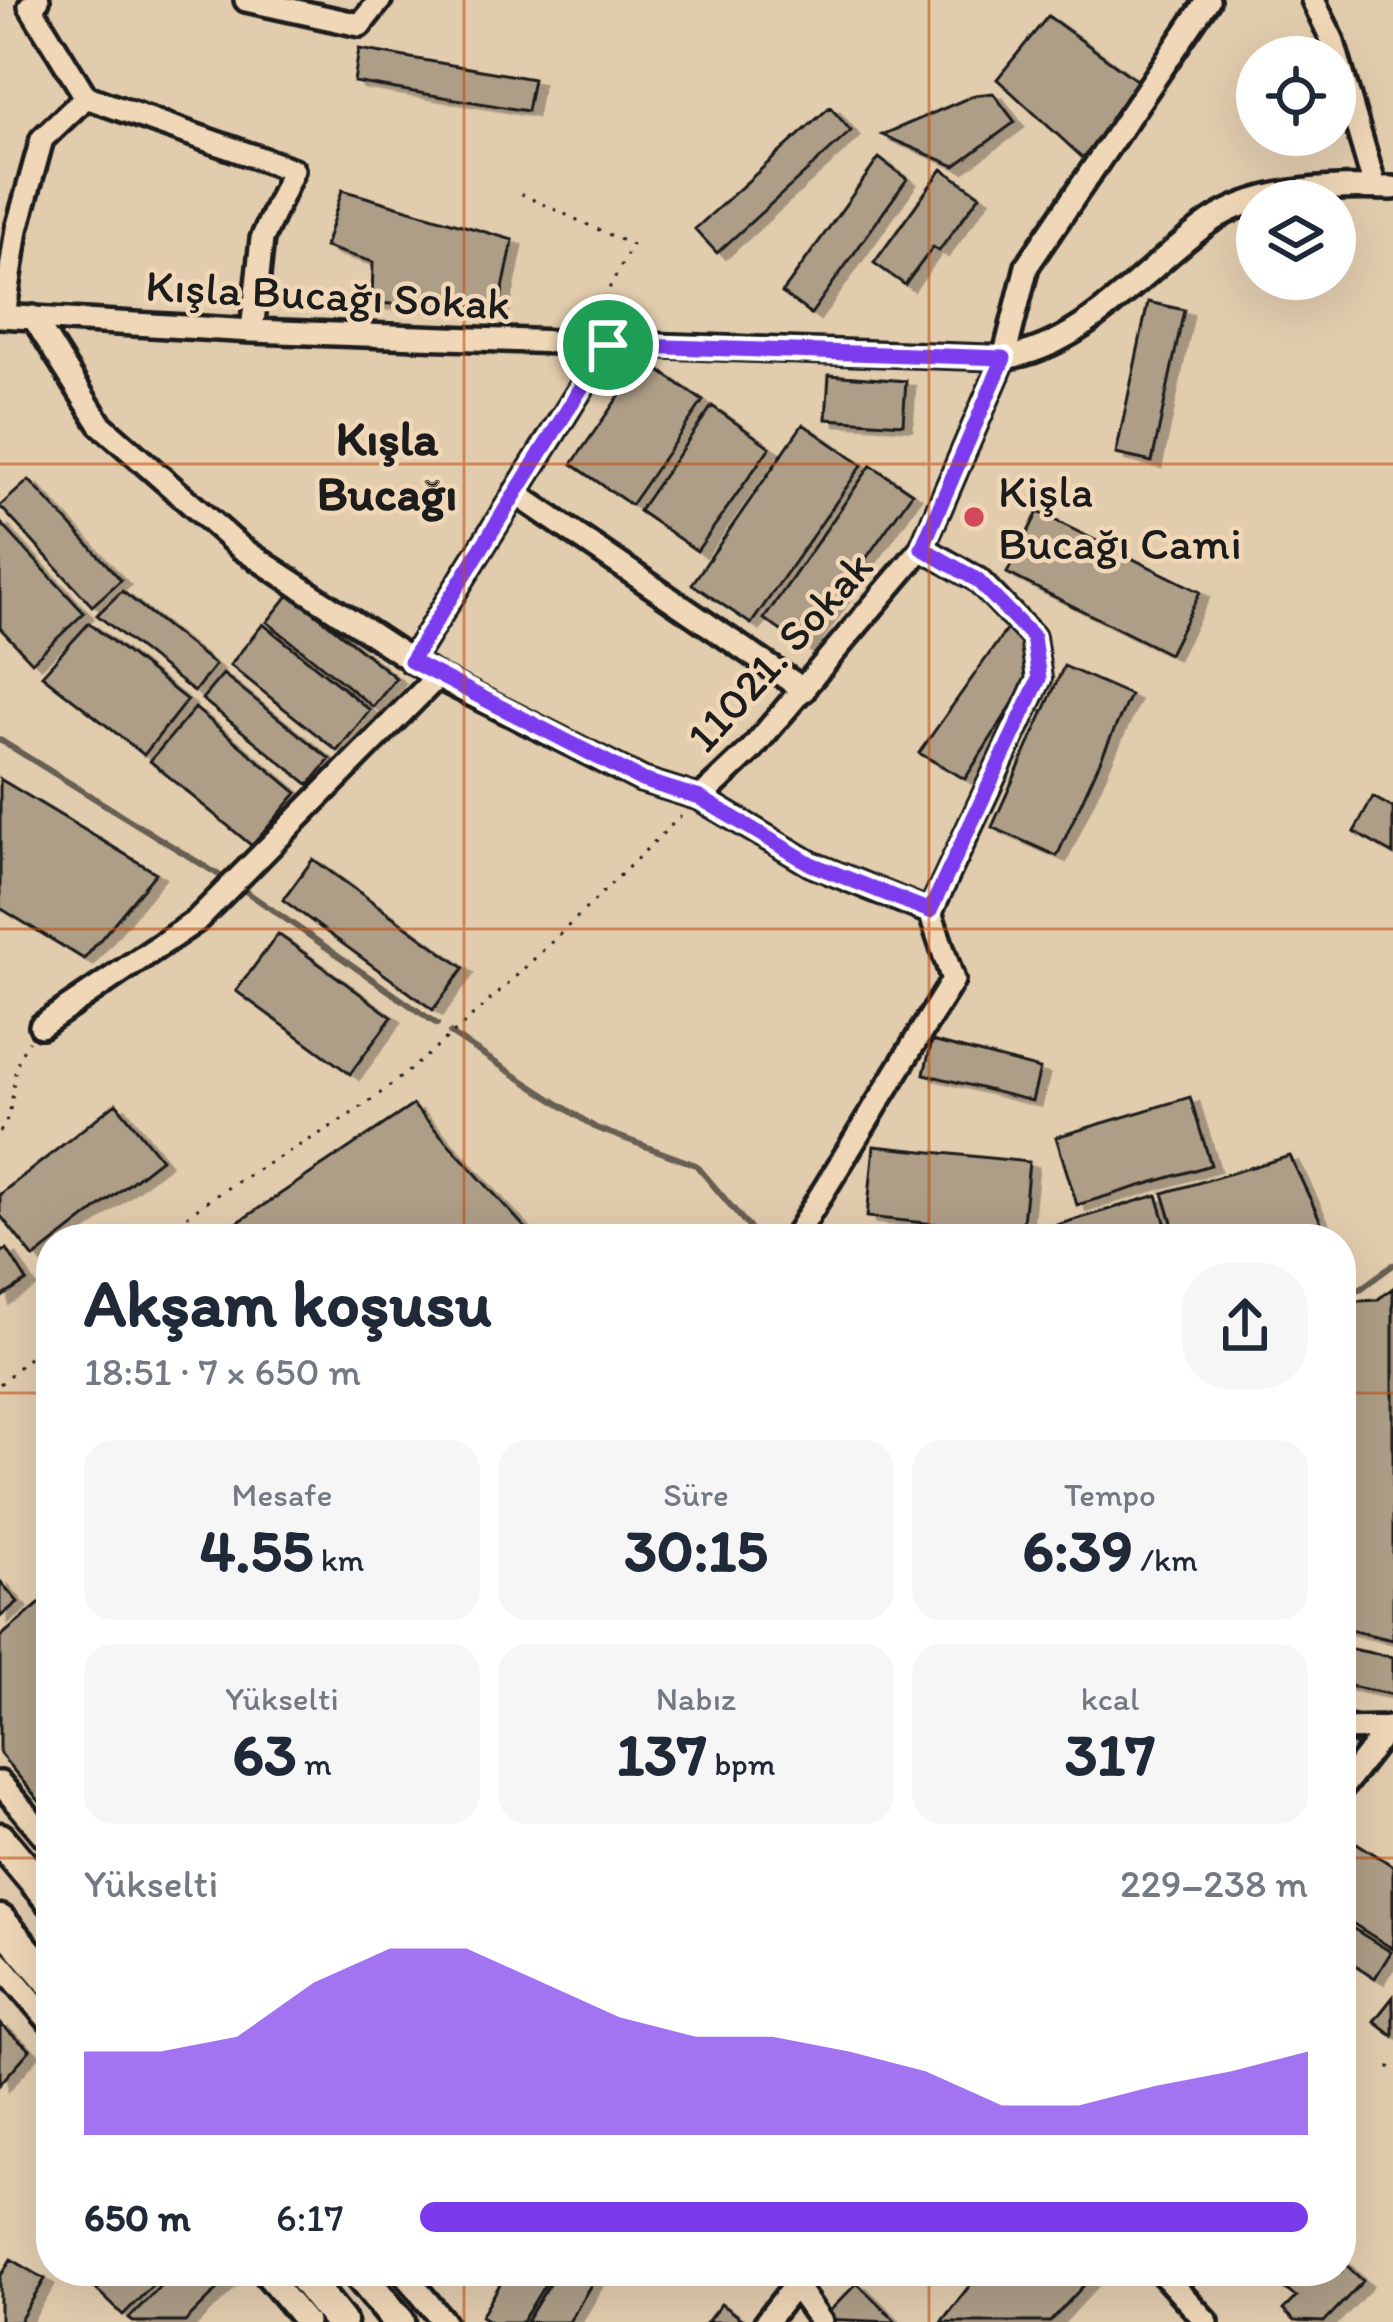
<!DOCTYPE html>
<html lang="tr">
<head>
<meta charset="utf-8">
<style>
	body { margin:0; font-family:Itim,sans-serif; background:#f6f6f7; color:#1f2937; height:100vh; display:flex; flex-direction:column; font-size:45px; white-space:nowrap }
	* { box-sizing:border-box; margin:0 }
	p { font-size:39px; color:#747a83 }
	.icon { flex:none; width:66px; height:66px; fill:none; stroke:currentColor; stroke-width:2; stroke-linecap:round; stroke-linejoin:round }
	.map { position:relative; flex:1; overflow:hidden }
	.drawer { position:absolute; left:36px; top:1224px; width:1320px; height:1062px; display:flex; flex-direction:column; background:#fff; border-radius:48px; box-shadow:0 12px 48px #0002 }
	.drawer>* { flex:none }
	.buttons { position:absolute; left:1236px; top:36px; display:grid; gap:24px }
	.buttons a { display:grid; place-items:center; width:120px; height:120px; border-radius:50%; background:#fff; box-shadow:0 12px 48px #0002; font-size:60px }
	.pin { position:absolute; display:grid; place-items:center; width:102px; height:102px; color:#fff; margin:-51px; border:6px solid #fff; border-radius:50%; box-shadow:0 3px 12px #0007 }
	.round { display:grid; place-items:center; flex:none; width:126px; height:126px; border-radius:48px; background:#f6f6f7 }
	.summary { display:flex; align-items:center; justify-content:space-between; height:204px; padding:0 48px }
	h1 { font-size:66px; font-weight:700; line-height:90px }
	.metrics { display:grid; grid-template-columns:repeat(3,1fr); gap:18px; height:204px; padding:12px 48px }
	.metrics div { display:grid; align-content:center; border-radius:30px; background:#f6f6f7; text-align:center }
	.metrics b { font-size:60px; font-weight:700 }
	.metrics small { font-size:33px; font-weight:400 }
	.metrics p { font-size:33px }
	.chart { height:336px; padding:24px 48px }
	.chart p { display:flex; justify-content:space-between }
	.chart svg { width:100%; height:216px; margin-top:12px; fill:#7c3aed; opacity:.7 }
	ul { padding:0 48px; list-style:none; font-size:39px }
	li { display:grid; grid-template-columns:192px 144px 1fr; align-items:center; height:90px }
	li i { height:30px; border-radius:15px; background:#7c3aed }
	.map>svg:first-child { display:block }
	.lines { fill:none; stroke-linecap:round; stroke-linejoin:round }
	.stream { stroke:#675f53; stroke-width:6 }
	.building { fill:#ae9e87; stroke:#1c1c1c; stroke-width:3; filter:url(#shadow) }
	.minor-casing { stroke:#1c1c1c; stroke-width:30 }
	.highway-casing { stroke:#1c1c1c; stroke-width:39 }
	.path { stroke:#1c1c1c; stroke-width:3; stroke-dasharray:3 9; stroke-linecap:butt }
	.minor { stroke:#efd7b7; stroke-width:21 }
	.highway { stroke:#efd7b7; stroke-width:30 }
	.route-casing { stroke:#fff; stroke-width:24 }
	.route { stroke:#7c3aed; stroke-width:15 }
	.grid { fill:none; stroke:#bf4d0f; stroke-width:3; stroke-opacity:0.55 }
	.poi-dot { fill:#d1495b; stroke:#efd7b7; stroke-width:4.5 }
	.labels { text-anchor:middle; dominant-baseline:central; stroke-width:9; stroke-linejoin:round; paint-order:stroke }
	.street-label { font-size:45px; fill:#1c1c1c; stroke:#efd7b7 }
	.poi-label { font-size:45px; fill:#1c1c1c; stroke:#efd7b7; text-anchor:start }
	.neighbourhood-label { font-size:48px; font-weight:bold; fill:#1c1c1c; stroke:#efd7b7 }
</style>
</head>
<body>
<div class="map">
<svg width="1393" height="2322" viewBox="0 0 1393 2322">
	<defs>
		<filter id="shadow"><feDropShadow dx="9" dy="5.5" stdDeviation="0" flood-color="#0004"/></filter>
	</defs>
	<rect width="100%" height="100%" fill="#e2ccae"/>
	<filter id="ink" filterUnits="userSpaceOnUse"><feTurbulence type="fractalNoise" baseFrequency=".00833" numOctaves="2"/><feDisplacementMap in="SourceGraphic" scale="24" xChannelSelector="R" yChannelSelector="G"/><feConvolveMatrix kernelMatrix="1 2 1 2 8 2 1 2 1" color-interpolation-filters="sRGB"/></filter>
	<g filter="url(#ink)">
		<g class="lines">
			<path class="stream" d="M0 740 227 880
				M238 886 437 1024
				M450 1033 596 1128 696 1165 759 1239
				M1341 1292 1359 1290 1393 1265"/>
		</g>
		<path class="building" d="M1048 16 1143 85 1083 158 997 79Z
			M359 49 533 79 527 111 354 82Z
			M993 93 1015 122 955 166 882 135 975 95Z
			M830 107 851 131 717 253 695 229Z
			M879 158 907 179 811 314 782 293Z
			M942 169 980 195 939 251 933 247 905 285 874 263Z
			M342 190 513 240 499 309 372 303 373 262 325 247Z
			M1148 302 1184 310 1152 462 1116 454Z
			M644 360 703 401 631 505 572 464Z
			M829 375 906 381 903 424 826 419Z
			M712 406 770 447 697 551 639 511Z
			M803 424 862 465 751 624 692 584Z
			M871 465 912 493 804 647 764 619Z
			M29 480 121 580 92 606 0 506Z
			M1038 512 1200 592 1169 654 1007 573Z
			M0 522 84 613 32 662 0 628Z
			M122 591 215 665 194 692 97 615Z
			M290 593 396 678 373 707 267 622Z
			M89 623 187 700 144 755 42 675Z
			M263 624 370 710 337 751 230 665Z
			M1009 626 1026 638 1032 673 965 779 919 753Z
			M1064 666 1130 695 1057 856 992 827Z
			M223 674 330 759 309 785 202 699Z
			M195 708 297 793 252 846 150 761Z
			M0 779 156 873 84 959 0 908Z
			M1373 797 1393 808V854L1354 832Z
			M313 859 464 968 433 1010 283 900Z
			M278 934 392 1017 350 1074 236 991Z
			M932 1041 1040 1069 1032 1101 924 1074Z
			M1190 1097 1211 1165 1077 1205 1056 1137Z
			M116 1103 161 1159 34 1258 0 1215V1194Z
			M413 1105 529 1232 522 1239H213Z
			M874 1146 1029 1162 1022 1233 867 1217Z
			M1290 1156 1329 1239H1177L1163 1193Z
			M1157 1195 1170 1239H1039L1040 1230Z
			M7 1249 27 1281 0 1298V1253Z
			M1393 1288V1640L1341 1628V1302L1377 1300Z
			M0 1581 18 1602 0 1617Z
			M51 1594V1815L0 1754V1637Z
			M1341 1647 1393 1657V1695L1341 1684Z
			M1346 1739 1360 1749 1341 1776V1742Z
			M1341 1833 1393 1866V1949L1341 1916Z
			M1341 1921 1391 1952 1375 1978 1341 1956Z
			M1393 1997V2036L1374 2021Z
			M0 2024 30 2050 0 2084Z
			M11 2259 45 2279 19 2322H0V2277Z
			M1341 2260 1363 2281 1324 2322 1294 2321 1283 2310 1296 2297 1260 2271H1341Z
			M79 2271H116L97 2290Z
			M116 2271H167L123 2315 97 2290Z
			M175 2271H224L230 2277 185 2322H133L129 2318Z
			M508 2271H553L522 2322H491L481 2316Z
			M557 2271H599L569 2322H526Z
			M981 2271H1097L1050 2322H941Z
			M857 2283 895 2320 893 2322 822 2319Z
			M721 2304 745 2322H707Z"/>
		<g class="lines">
			<defs>
				<path id="minor" d="M38 0 30 6 86 97
					M246 0 360 25 380 0
					M1313 0 1332 39 1375 187
					M86 97 293 170 262 239 252 331
					M0 316 252 331 1004 358C1088 346 1144 267 1211 221 1262 187 1334 186 1393 188
					M4 316 17 229 42 139 86 97
					M33 317 100 424 241 548 437 677 642 780 700 798 811 864 930 912
					M515 493 804 690
					M411 661 608 345
					M700 798 751 750 922 548 1004 358 1027 266 1208 0
					M41 1026 196 921 437 677
					M794 1239 953 980 930 912 1039 679 1033 637 978 580 922 548
					M1341 1729 1388 1728
					M0 1783 51 1843
					M1341 1789 1388 1728
					M0 1963 51 2023
					M263 2271 306 2322
					M402 2271 444 2322
					M1160 2271 1207 2322
					M795 2285 821 2322
					M766 2322 806 2271"/>
				<path id="highway" d="M0 1839 51 1900
					M0 1921 51 1981
					M299 2271 340 2322
					M357 2271 399 2322"/>
			</defs>
			<use href="#minor" class="minor-casing"/>
			<use href="#highway" class="highway-casing"/>
			<path class="path" d="M521 194 632 245 592 321
				M0 1132C22 1099 4 1074 29 1041
				M159 1239C227 1177 315 1145 387 1088 492 1006 585 908 681 816
				M0 1384 51 1338
				M1389 2066 1393 2070"/>
			<use href="#minor" class="minor"/>
			<use href="#highway" class="highway"/>
		</g>
	</g>
	<g class="lines" filter="url(#ink)">
		<defs>
			<path id="route" d="M608 345 1004 358 922 548 977 580 1033 637 1039 679 930 911 811 864 700 798 642 780 411 661Z"/>
		</defs>
		<use href="#route" class="route-casing"/>
		<use href="#route" class="route"/>
	</g>
	<path class="grid" d="M464 0V1239M929 0V1239M0 464H1393M0 929H1393M0 1393H51M1341 1393H1393M0 1858H51M1341 1858H1393M464 2271V2322M929 2271V2322"/>
	<circle class="poi-dot" cx="974" cy="517" r="12"/>
	<g class="labels">
		<g class="street-label">
			<text transform="translate(328 294) rotate(3)">Kışla Bucağı Sokak</text>
			<text transform="translate(779 651) rotate(-48)">11021. Sokak</text>
		</g>
		<g class="poi-label">
			<text x="998" y="491">Kişla<tspan x="998" dy="52">Bucağı Cami</tspan></text>
		</g>
		<g class="neighbourhood-label">
			<text x="387" y="438">Kışla<tspan x="387" dy="55">Bucağı</tspan></text>
		</g>
	</g>
</svg>
<div class="buttons">
<a><svg class="icon" aria-label="locate" viewBox="0 0 24 24"><circle cx="12" cy="12" r="6"/><path d="M12 2v4M12 18v4M2 12h4M18 12h4"/></svg></a>
<a><svg class="icon" aria-label="layers" viewBox="0 0 24 24"><path d="M12 4l9 5-9 5-9-5zM3 14l9 5 9-5"/></svg></a>
</div>
<div class="pin" style="left:608px;top:345px;background:#1e9e55"><svg class="icon" aria-label="arrive" viewBox="0 0 24 24"><path d="M6 21V4h12l-3 4 3 4H6"/></svg></div>
<section class="drawer">
<div class="summary"><div><h1>Akşam koşusu</h1><p>18:51 · 7 × 650 m</p></div><a class="round"><svg class="icon" aria-label="share" viewBox="0 0 24 24"><path d="M12 15V3M7 8l5-5 5 5M5 13v7h14v-7"/></svg></a></div>
<div class="metrics">
<div><p>Mesafe</p><b>4.55<small> km</small></b></div>
<div><p>Süre</p><b>30:15</b></div>
<div><p>Tempo</p><b>6:39<small> /km</small></b></div>
</div>
<div class="metrics">
<div><p>Yükselti</p><b>63<small> m</small></b></div>
<div><p>Nabız</p><b>137<small> bpm</small></b></div>
<div><p>kcal</p><b>317</b></div>
</div>
<div class="chart"><p><span>Yükselti</span>229–238 m</p>
<svg viewBox="0 0 160 44" preserveAspectRatio="none"><path d="M0 44V27L10 27L20 24L30 13L40 6L50 6L60 13L70 20L80 24L90 24L100 27L110 31L120 38L130 38L140 34L150 31L160 27V44z"/></svg>
</div>
<ul>
<li><b>650 m</b>6:17<i style="width:100%"></i></li>
</ul>
</section>
</div>
</body>
</html>
